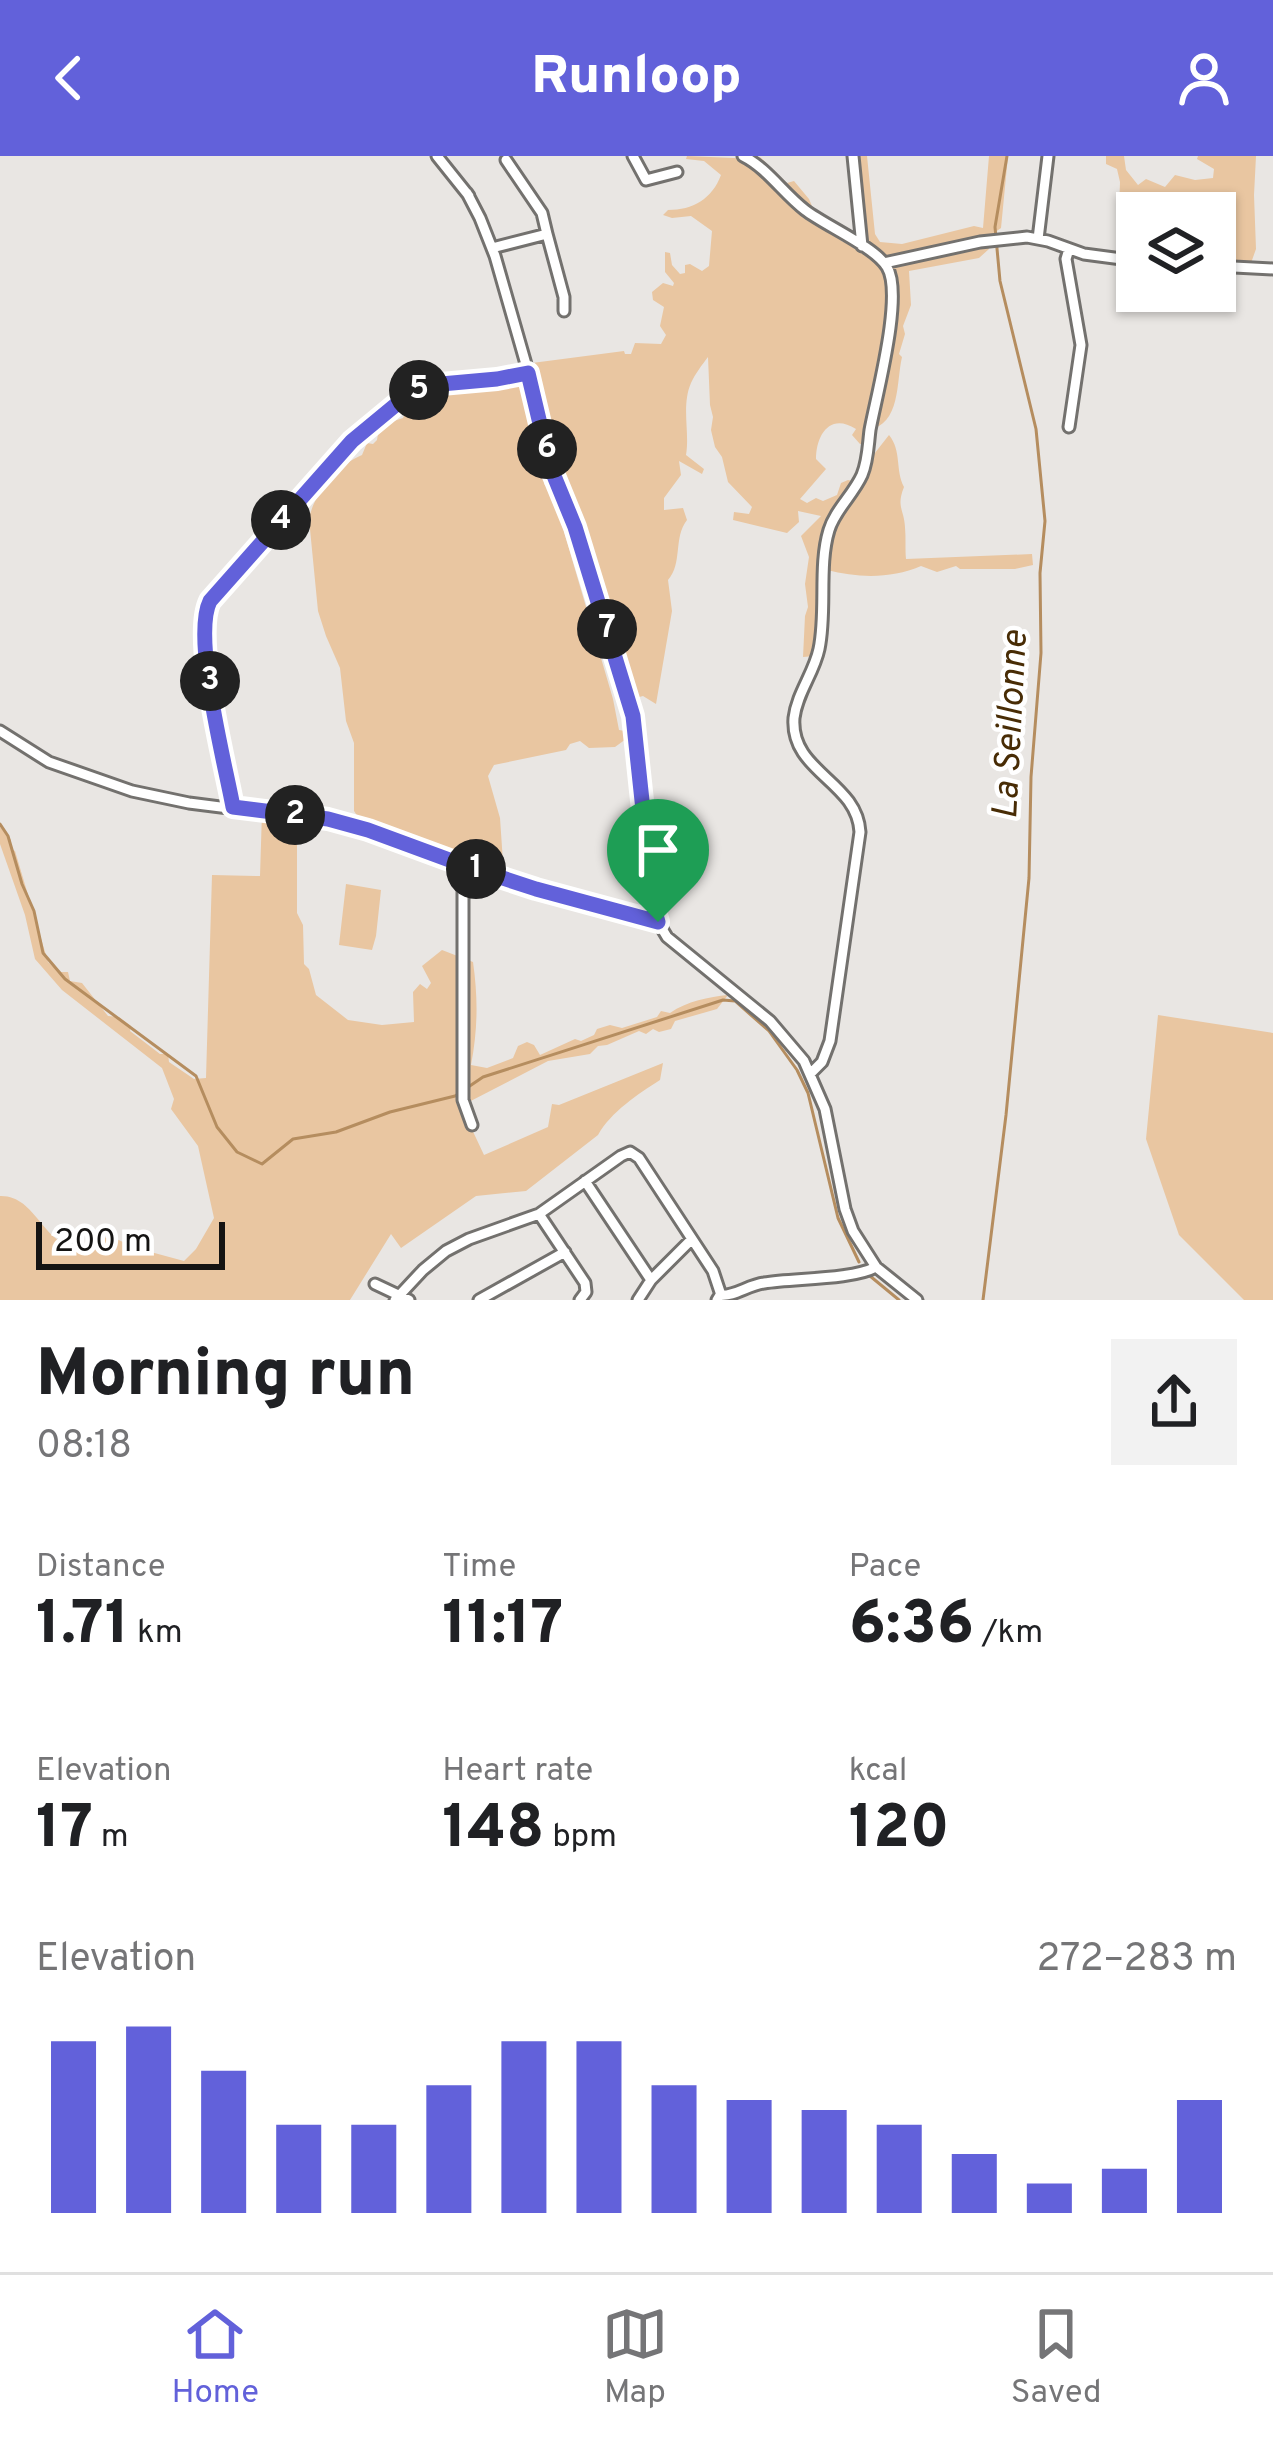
<!DOCTYPE html>
<html lang="en">
<head>
<meta charset="utf-8">
<style>
	body { margin:0; font-family:Overpass,sans-serif; background:#f2f2f2; color:#202124; height:100vh; display:flex; flex-direction:column; font-size:45px; white-space:nowrap }
	* { box-sizing:border-box; margin:0 }
	p { font-size:39px; color:#757577 }
	.icon { flex:none; width:66px; height:66px; fill:none; stroke:currentColor; stroke-width:2; stroke-linecap:round; stroke-linejoin:round }
	.map { position:relative; height:1144px; overflow:hidden }
	.side { display:flex; flex-direction:column; background:#fff; flex:1 }
	.side>* { flex:none }
	.controls { position:absolute; left:1116px; top:36px; display:grid; gap:24px }
	.controls a { display:grid; place-items:center; width:120px; height:120px; border-radius:0px; background:#fff; box-shadow:0 3px 9px #0004; font-size:60px }
	.scale { position:absolute; left:36px; bottom:30px; width:189px; box-sizing:border-box; padding-left:12px; border:6px solid #151413; border-top:0; font-size:33px; line-height:42px; white-space:nowrap; color:#151413; -webkit-text-stroke:9px #fff; paint-order:stroke }
	.pin { position:absolute; display:grid; place-items:center; width:102px; height:102px; color:#fff; margin:-123px -51px; border-radius:50% 50% 50% 0; rotate:-45deg; box-shadow:0 0 12px #0007 }
	.pin .icon { rotate:45deg }
	.km { position:absolute; width:60px; height:60px; margin:-30px; border-radius:50%; background:#222; color:#fff; font-size:33px; line-height:60px; text-align:center }
	.round { display:grid; place-items:center; flex:none; width:126px; height:126px; border-radius:0px; background:#f2f2f2 }
	.headline { display:flex; align-items:center; justify-content:space-between; height:204px; padding:0 36px }
	h1 { font-size:66px; font-weight:800; line-height:90px }
	.stats { display:grid; grid-template-columns:repeat(3,1fr); gap:18px; height:204px; padding:12px 36px }
	.stats div { display:grid; align-content:center }
	.stats b { font-size:60px; font-weight:800 }
	.stats small { font-size:33px; font-weight:400 }
	.stats p { font-size:33px }
	.chart { height:336px; padding:24px 36px }
	.chart p { display:flex; justify-content:space-between }
	.chart svg { width:100%; height:216px; margin-top:12px; stroke:#6261da; stroke-width:6 }
	header { display:flex; justify-content:space-between; align-items:center; height:156px; padding:0 36px; background:#6261da; color:#fff; font-size:54px; font-weight:800 }
	.tabs { display:flex; justify-content:space-around; align-items:center; height:168px; border-top:3px solid #e0e0e0; background:#fff; font-size:33px; color:#757577 }
	.tabs a { display:grid; justify-items:center; gap:6px }
	.tabs .active { color:#6261da }
	.map>svg:first-child { display:block }
	.green { fill:#e9c6a1 }
	.lines { fill:none; stroke-linecap:round; stroke-linejoin:round }
	.stream { stroke:#b58d5f; stroke-width:3 }
	.minor-casing { stroke:#73716e; stroke-width:15 }
	.minor { stroke:#fff; stroke-width:9 }
	.route-casing { stroke:#fff; stroke-width:24 }
	.route { stroke:#6261da; stroke-width:15 }
	.labels { text-anchor:middle; dominant-baseline:central; stroke-width:9; stroke-linejoin:round; paint-order:stroke }
	.water-label { font-size:36px; font-style:italic; fill:#482c05; stroke:#fff }
</style>
</head>
<body>
<header><svg class="icon" aria-label="back" viewBox="0 0 24 24"><path d="M15 5l-7 7 7 7"/></svg>Runloop<svg class="icon" aria-label="person" viewBox="0 0 24 24"><circle cx="12" cy="8" r="4"/><path d="M4 21q1-7 8-7t8 7"/></svg></header>
<div class="map">
<svg width="1273" height="1144" viewBox="0 0 1273 1144">
	<rect width="100%" height="100%" fill="#e9e6e3"/>
	<path class="green" d="M687 0 757 3 760 1 787 27 794 25 809 43 820 69 843 86 856 82 858 76 851 0H867L875 78 880 86 902 88 974 70 983 72 989 0H1008L1001 72 988 81 989 93 979 102 909 115 911 149 903 170 905 178 899 198 902 201C896 227 901 268 868 274L866 288H860L852 279 856 273C830 256 816 279 816 303L826 313 800 343 807 347 816 342 823 345 837 339 841 327 848 324 862 327 871 302 889 279C902 295 895 314 904 331 896 351 904 353 905 371 906 382 905 393 906 403L1032 398 1033 409 1015 413H960L956 410 937 416 921 410C891 423 858 422 827 414L821 478 815 500 803 501 805 460 808 451 805 428 809 401 801 380 821 360 798 355 799 366 787 377 733 364 734 356 749 358 752 351 728 326 722 301 715 291 711 274 713 261 710 249 708 201C702 209 695 218 691 227 681 250 690 276 686 299L704 313 702 318 679 305 681 319 664 342V354L683 352 687 364C673 382 683 407 668 424L672 455 656 548 643 540 632 543 622 503 621 486 612 471 585 380 554 302 548 260 532 207 624 195 625 198H631L635 187 661 188 666 179 660 170 664 151 653 144 652 136 663 127 673 130 674 127 665 116V96L670 97 672 109 680 118 685 117V109L690 108 702 115 709 110 712 75 691 60 672 62 663 59 668 54C693 54 712 43 721 19L704 5 686 3Z
		M1106 0H1124L1126 14 1138 29 1146 23 1165 31 1175 19 1195 24 1213 22 1214 13 1197 3 1198 0H1256L1254 39 1256 93 1251 107 1215 106V57H1137V102C1124 88 1132 68 1119 54L1120 26 1117 13 1106 8Z
		M517 224 523 226 526 233 547 320 544 328 551 334 555 345 613 543 619 574 625 575 626 583 615 591 589 592 580 585 570 588 566 594 494 609 488 620 500 662 503 706 499 709 493 708 491 712 362 667 354 655V587L346 565 340 512 326 480 318 455 309 363C313 339 339 308 362 299L367 287 373 288 377 284 378 278 394 265 403 262 406 255 431 237V232Z
		M262 656 315 664 308 678 297 687V757L303 769 304 808 309 813 316 839 348 864 382 869 414 866 413 836 420 828 427 833 431 827 422 810 442 794 473 806C478 841 478 873 471 909L487 912 513 902 518 890 527 886 534 889 540 899 575 883 581 885 594 879 597 873 610 869 622 872 657 861 661 855 670 857C687 845 709 841 728 839L717 853 675 865 671 873 659 876 653 873 646 878 639 875 607 889 598 890 590 898 548 905 461 950 484 999 548 971 552 948 559 949 663 907 660 924C638 938 611 956 598 979L526 1035 476 1040 401 1092 391 1078 350 1144H0V1040C38 1039 43 1094 81 1090 91 1088 101 1083 110 1080L136 1092 184 1105 196 1093 214 1062 198 990 171 953 174 943 162 912 62 834 35 803 25 759 0 688V671L11 684 10 692 15 695 48 806 59 816H68L70 825 82 827 108 860 119 861 131 870 130 875 160 898H168L169 906 194 923 206 922 212 719 260 720Z
		M346 728 381 734 376 780 372 794 339 789Z
		M1158 859 1273 877V1144H1244L1179 1079 1146 983Z"/>
	<g class="lines">
		<path class="stream" d="M0 668 8 680 22 728 34 755 43 797 65 823 196 920 217 971 237 996 262 1008 293 983 336 976 390 956 455 940 483 921 723 844 735 845 769 875 797 914 808 937 838 1062 859 1106
			M870 1120 899 1144
			M983 1144 1006 959 1029 722 1031 621 1041 497 1040 417 1045 365 1036 273 1000 125 995 71 1007 0"/>
		<defs>
			<path id="minor" d="M437 0 469 40
				M633 0 646 24 677 16
				M743 0C767 12 783 37 805 54 826 70 875 91 887 111 904 139 876 241 870 274 868 290 868 305 862 319 853 339 835 354 829 374 818 410 827 455 819 493 814 517 797 537 794 562 790 616 857 625 860 676L830 885 822 906 811 917
				M853 0 862 90
				M467 37 480 62 495 100 540 257 550 310 575 371 631 551 637 581 654 749 658 766 667 781 770 865 804 905 825 953 845 1053 853 1075 876 1111 917 1144
				M547 78 564 141V155
				M1038 83 1048 0
				M492 92 547 78 542 57 506 4
				M1069 93 1066 103 1081 189 1069 271
				M884 107 980 86 1027 81 1048 85 1084 98 1137 105
				M1215 110 1273 113
				M0 575 49 606 132 635 189 647 346 667 536 733 658 766
				M233 651 217 573 204 479V458L214 439 352 285 404 242 429 229 497 223 528 217
				M463 709V944L472 969
				M585 1025 651 1124
				M539 1058 585 1127 586 1136 580 1144
				M375 1128 409 1144
				M395 1144 423 1114 446 1095 469 1083 539 1058 621 1000 630 996 639 1002 713 1115 721 1139
				M479 1144 565 1096
				M638 1144 651 1124 692 1083
				M717 1144 720 1139C734 1141 748 1129 764 1127 795 1122 851 1124 876 1111"/>
		</defs>
		<use href="#minor" class="minor-casing"/>
		<use href="#minor" class="minor"/>
	</g>
	<g class="lines">
		<defs>
			<path id="route" d="M528 217 550 310 575 371 633 560 653 748 658 766 536 733 463 709 368 674 328 663 233 651C225 607 192 481 210 445L352 285 404 242 430 229 497 223Z"/>
		</defs>
		<use href="#route" class="route-casing"/>
		<use href="#route" class="route"/>
	</g>
	<g class="labels">
		<g class="water-label">
			<text transform="translate(1012 569) rotate(-87)">La Seillonne</text>
		</g>
	</g>
</svg>
<div class="controls">
<a><svg class="icon" aria-label="layers" viewBox="0 0 24 24"><path d="M12 4l9 5-9 5-9-5zM3 14l9 5 9-5"/></svg></a>
</div>
<div class="scale">200 m</div>
<div class="pin" style="left:658px;top:766px;background:#1e9e55"><svg class="icon" aria-label="arrive" viewBox="0 0 24 24"><path d="M6 21V4h12l-3 4 3 4H6"/></svg></div>
<b class="km" style="left:476px;top:713px">1</b>
<b class="km" style="left:295px;top:659px">2</b>
<b class="km" style="left:210px;top:525px">3</b>
<b class="km" style="left:281px;top:364px">4</b>
<b class="km" style="left:419px;top:234px">5</b>
<b class="km" style="left:547px;top:293px">6</b>
<b class="km" style="left:607px;top:473px">7</b>
</div>
<section class="side">
<div class="headline"><div><h1>Morning run</h1><p>08:18</p></div><a class="round"><svg class="icon" aria-label="share" viewBox="0 0 24 24"><path d="M12 15V3M7 8l5-5 5 5M5 13v7h14v-7"/></svg></a></div>
<div class="stats">
<div><p>Distance</p><b>1.71<small> km</small></b></div>
<div><p>Time</p><b>11:17</b></div>
<div><p>Pace</p><b>6:36<small> /km</small></b></div>
</div>
<div class="stats">
<div><p>Elevation</p><b>17<small> m</small></b></div>
<div><p>Heart rate</p><b>148<small> bpm</small></b></div>
<div><p>kcal</p><b>120</b></div>
</div>
<div class="chart"><p><span>Elevation</span>272–283 m</p>
<svg viewBox="0 0 160 44" preserveAspectRatio="none"><path d="M5 44V9M15 44V6M25 44V15M35 44V26M45 44V26M55 44V18M65 44V9M75 44V9M85 44V18M95 44V21M105 44V23M115 44V26M125 44V32M135 44V38M145 44V35M155 44V21"/></svg>
</div>
</section>
<nav class="tabs">
<a class="active"><svg class="icon" aria-label="home" viewBox="0 0 24 24"><path d="M3 11l9-7 9 7M6 9v11h12V9"/></svg>Home</a>
<a><svg class="icon" aria-label="map" viewBox="0 0 24 24"><path d="M3 6l6-2 6 2 6-2v14l-6 2-6-2-6 2zM9 4v14M15 6v14"/></svg>Map</a>
<a><svg class="icon" aria-label="saved" viewBox="0 0 24 24"><path d="M7 4h10v16l-5-4-5 4z"/></svg>Saved</a>
</nav>
</body>
</html>
